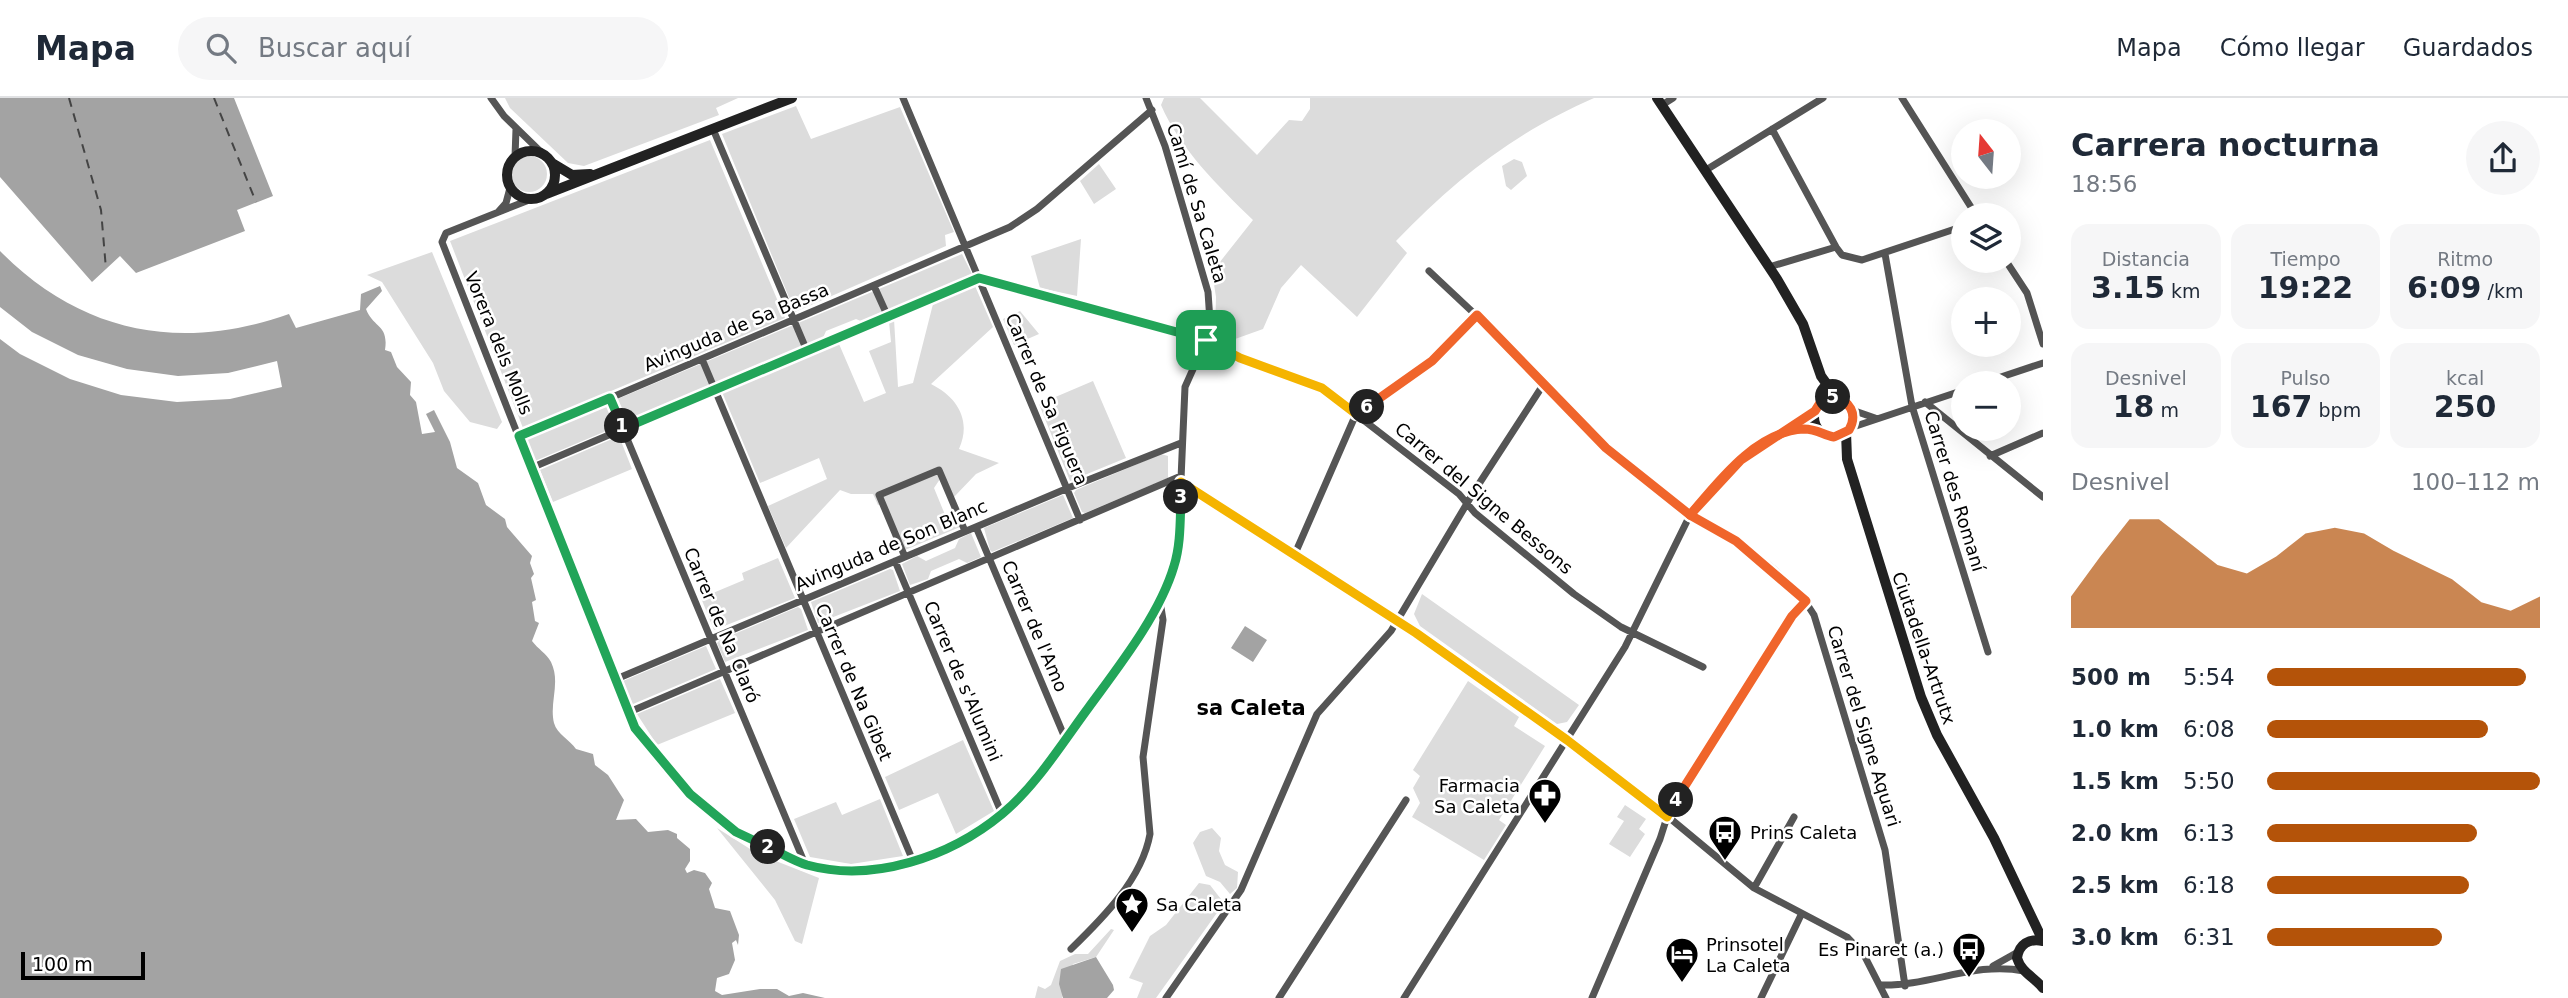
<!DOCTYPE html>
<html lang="es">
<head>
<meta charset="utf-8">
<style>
	body { margin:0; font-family:"DejaVu Sans",sans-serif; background:#f6f6f7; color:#1f2937; height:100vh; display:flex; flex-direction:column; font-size:26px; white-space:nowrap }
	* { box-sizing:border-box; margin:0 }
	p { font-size:23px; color:#747a83 }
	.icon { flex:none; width:38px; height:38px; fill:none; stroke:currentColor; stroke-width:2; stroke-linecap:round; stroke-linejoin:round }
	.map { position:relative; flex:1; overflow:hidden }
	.details { display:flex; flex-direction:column; background:#fff; width:525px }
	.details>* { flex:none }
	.needle { width:46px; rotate:343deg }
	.controls { position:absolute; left:1951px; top:21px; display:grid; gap:14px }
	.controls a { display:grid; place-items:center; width:70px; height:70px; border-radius:50%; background:#fff; box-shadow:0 7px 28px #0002; font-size:35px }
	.scale { position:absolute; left:21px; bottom:18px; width:124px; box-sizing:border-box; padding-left:7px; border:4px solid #000; border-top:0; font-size:19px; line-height:24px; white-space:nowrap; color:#000; -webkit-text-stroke:5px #fff; paint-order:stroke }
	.pin { position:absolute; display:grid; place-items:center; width:60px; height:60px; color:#fff; margin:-30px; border-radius:14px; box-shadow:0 4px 10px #0006 }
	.km { position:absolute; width:35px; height:35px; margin:-18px; border-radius:50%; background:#222; color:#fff; font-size:19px; line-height:35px; text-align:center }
	.round { display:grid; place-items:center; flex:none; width:74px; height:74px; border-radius:37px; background:#f6f6f7 }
	.summary { display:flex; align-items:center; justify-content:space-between; height:119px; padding:0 28px }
	h1 { font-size:32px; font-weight:700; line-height:52px }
	.figures { display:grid; grid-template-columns:repeat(3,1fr); gap:10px; height:119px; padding:7px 28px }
	.figures div { display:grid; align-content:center; border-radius:18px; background:#f6f6f7; text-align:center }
	.figures b { font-size:30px; font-weight:700 }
	.figures small { font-size:19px; font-weight:400 }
	.figures p { font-size:19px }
	.chart { height:196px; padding:14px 28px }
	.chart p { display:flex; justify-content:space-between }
	.chart svg { width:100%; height:126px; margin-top:7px; fill:#b45309; opacity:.7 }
	ul { padding:0 28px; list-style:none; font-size:23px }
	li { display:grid; grid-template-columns:112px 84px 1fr; align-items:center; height:52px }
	li i { height:18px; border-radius:9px; background:#b45309 }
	header { display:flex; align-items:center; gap:42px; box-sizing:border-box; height:98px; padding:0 35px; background:#fff; border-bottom:2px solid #e0e1e3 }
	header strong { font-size:33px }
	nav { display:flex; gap:38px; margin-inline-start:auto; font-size:24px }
	.search { width:490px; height:63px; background:#f6f6f7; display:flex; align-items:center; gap:18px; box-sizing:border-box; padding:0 24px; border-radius:38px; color:#747a83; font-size:26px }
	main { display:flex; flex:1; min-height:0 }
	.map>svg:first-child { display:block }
	.green { fill:#dcdcdc }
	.water { fill:#a3a3a3 }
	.pier { fill:#fff }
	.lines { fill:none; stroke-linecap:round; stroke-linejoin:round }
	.ferry { stroke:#444; stroke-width:2; stroke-dasharray:9 7; stroke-linecap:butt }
	.street { stroke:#555; stroke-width:7 }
	.secondary { stroke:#222; stroke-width:10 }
	.split-1-casing { stroke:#fff; stroke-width:14 }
	.split-2-casing { stroke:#fff; stroke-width:14 }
	.split-3-casing { stroke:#fff; stroke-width:14 }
	.split-4-casing { stroke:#fff; stroke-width:14 }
	.split-5-casing { stroke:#fff; stroke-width:14 }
	.split-6-casing { stroke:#fff; stroke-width:14 }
	.split-7-casing { stroke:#fff; stroke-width:14 }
	.split-1 { stroke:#22a559; stroke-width:9 }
	.split-2 { stroke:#22a559; stroke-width:9 }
	.split-3 { stroke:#22a559; stroke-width:9 }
	.split-4 { stroke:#f5b400; stroke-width:9 }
	.split-5 { stroke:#f0652b; stroke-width:9 }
	.split-6 { stroke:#f0652b; stroke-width:9 }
	.split-7 { stroke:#f5b400; stroke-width:9 }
	.labels { text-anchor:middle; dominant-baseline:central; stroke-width:5; stroke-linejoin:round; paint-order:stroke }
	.street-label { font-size:18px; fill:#000; stroke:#fff }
	.poi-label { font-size:18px; fill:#000; stroke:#fff; text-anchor:start }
	.quarter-label { font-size:21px; font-weight:bold; fill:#000; stroke:#fff }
</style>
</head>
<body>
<header>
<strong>Mapa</strong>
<div class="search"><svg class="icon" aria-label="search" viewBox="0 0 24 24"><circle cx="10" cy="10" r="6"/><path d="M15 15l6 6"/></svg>Buscar aquí</div>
<nav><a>Mapa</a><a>Cómo llegar</a><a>Guardados</a></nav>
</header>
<main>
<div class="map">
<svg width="2043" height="900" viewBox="0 0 2043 900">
	<rect width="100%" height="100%" fill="#fff"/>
	<path class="green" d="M505 0H738L716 10 719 17 584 68 568 65 510 10Z
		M1164 0H1200L1257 57 1289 22 1302 23 1310 11V0H1594C1514 35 1457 80 1396 143L1407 155 1357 219 1301 167 1281 190 1263 231 1224 245 1215 236 1216 199 1212 174 1253 122C1219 89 1180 51 1161 7Z
		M796 8 811 41 900 9 954 134 945 137 946 148 795 214 722 36Z
		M710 42 785 220 523 330 450 143Z
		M511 76a18 18 0 1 1 36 0a18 18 0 1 1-36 0Z
		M1514 61 1522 64 1527 78 1511 92 1506 88 1502 68Z
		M1099 66 1116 91 1094 106 1080 83Z
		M1081 141 1077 198 1040 190 1031 158Z
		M432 154 502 324 497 331 470 324 444 293 433 265 382 184 367 177Z
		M962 156 973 178 863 224 856 221 826 233 822 242 535 363 525 340Z
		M975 188 993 229 931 286C957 299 972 322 959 351L999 365 976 376 954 399 940 381 934 390 948 424 959 426 960 429 905 452 885 405 878 407 873 396H851L840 392 786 450 768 408 827 381 819 360 760 385 722 294 839 246 864 304 886 295 869 253 891 244 889 224 894 221 898 289 913 285 933 206Z
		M1020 213 1039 236 1014 247 1003 221Z
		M1093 283 1126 360 1070 383 1039 306Z
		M619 338 632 371 553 404 540 372Z
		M1161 356 1168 358V380L1085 415 1082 414 1074 395 1076 392Z
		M1063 397 1073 420 992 454 990 452 984 430Z
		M971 435 981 459 967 465 959 461 931 473 928 481 910 487 902 466 917 458 926 463 955 450 959 441Z
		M778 460 795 500 714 532 701 500 744 482 742 475Z
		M890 471 893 472 900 493 818 525 811 504Z
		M1422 496 1579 607 1567 624 1557 626 1420 528 1414 516Z
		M798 509 801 511 808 532 725 564 717 545 720 542Z
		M706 548 716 571 633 606 629 604 623 583Z
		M720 581 735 615 657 647 637 616Z
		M1468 583 1519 619 1514 628 1545 648 1499 722 1506 727 1484 762 1412 719 1420 705 1413 690 1420 678 1413 672Z
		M963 642 994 713 956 736 938 695 899 712 885 679Z
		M880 701 903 758 851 766 810 759 794 721 836 704 842 717Z
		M1625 707 1646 721 1639 731 1645 736 1630 759 1609 746 1624 723 1617 719Z
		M717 730 758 756 819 780 802 846 795 843 775 802Z
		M1212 730 1221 740 1219 753 1225 767 1238 774 1237 790 1230 796 1220 784 1206 778 1193 745 1200 734Z
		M1199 785 1210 787 1224 805 1156 900H1137L1143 885 1129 880 1150 838 1166 827Z
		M1111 831 1114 832 1096 859 1073 866 1062 900H1035L1038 888 1045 891 1051 887 1060 863 1075 856H1088Z"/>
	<path class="water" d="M0 0H234L273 98 237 112 245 133 136 175 120 158 92 184 0 79Z
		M0 153C82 236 181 254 289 216L296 230 360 212 361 196 380 188 382 193 366 211C373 230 389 226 385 252L391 254 397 269 411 284 410 297 416 304 422 336 435 334 426 316 434 312 450 344 457 370 478 385 486 407 505 421 507 429 532 458 530 465 534 476 531 480 536 502 532 504 535 523 539 525 532 543C538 551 546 555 551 564 561 585 549 604 554 625 557 636 570 642 576 651L593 656 595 667 608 677 624 702 616 722 636 721 648 734 668 732 677 736V740L690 751V763L685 771 687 775 694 772 705 775 712 785 709 791 715 810 730 813 739 837 738 847 736 842 732 845 735 862 729 876 717 880 715 893 722 897 760 891H777L789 898 803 895 825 900H0Z
		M1245 528 1267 542 1253 564 1231 550Z
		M1096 859 1113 887 1114 892 1107 900H1063L1059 886 1061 871Z"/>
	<path class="pier" d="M0 209 32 234 78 257 127 271 178 278 228 275 277 263 282 289 230 301 177 304 121 297 70 281 20 256 0 241Z"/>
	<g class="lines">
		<path class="ferry" d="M69 0 101 112 106 171
			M214 0 256 104"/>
		<path class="street" d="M491 0 504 18 543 56
			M903 0 1080 422
			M1902 0 1976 117
			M1662 7 1673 0
			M713 31 807 253
			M1772 31 1836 149
			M515 59 516 31
			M1706 72 1823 0
			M529 102 446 135 442 144 627 615C668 691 749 762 837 772 894 779 955 751 1000 718 1032 694 1070 636 1094 602 1127 557 1167 506 1178 450L1185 289 1206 242 1210 223 1208 194 1165 48 1146 0
			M498 114 506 105 510 90
			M1885 156 1912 308 1988 554
			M2006 163 2027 195 2043 246
			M1769 169 1836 149 1842 157 1862 162 1964 128
			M1429 173C1468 210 1508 246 1545 284 1578 317 1608 352 1644 382 1697 426 1779 457 1814 517L1885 752 1905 888
			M874 188 888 219
			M702 261 913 763
			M1983 285 2043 265
			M610 300 805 766
			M1925 304 2043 399
			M1852 312 1875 320
			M1850 330 1964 292
			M1787 334 1819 332
			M519 339 1010 129 1037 111 1152 12
			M1990 358 2043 335
			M531 370 979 180 1194 237 1240 260 1322 290 1459 396 1475 415 1574 496 1621 529 1703 569
			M1181 384 1416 535 1554 633 1654 707 1754 790 1847 839 1864 857 1886 900
			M976 429 1065 640
			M1294 458 1356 316 1432 263 1477 217
			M905 459 879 397 939 372 965 433
			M895 463 1002 716
			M614 582 1068 390 1181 345
			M627 615 1181 378
			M1754 790 1794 719
			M1071 851C1103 820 1142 781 1150 736L1143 659 1163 522 1160 503
			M1993 868 2018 854
			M1882 887C1930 888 1976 863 2024 873
			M1166 900 1241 792 1317 616 1391 533 1475 392 1545 284
			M1279 900 1406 702
			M1404 900 1625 549 1690 417 1741 362 1815 313
			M1592 900 1660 741 1667 719 1792 518 1806 503
			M1761 900 1801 817"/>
		<path class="secondary" d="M1657 0 1777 181 1803 226 1821 278 1836 299
			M507 77a24 24 0 1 1 48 0a24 24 0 1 1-48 0Z
			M552 65 572 77 590 76
			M546 96 792 0
			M1814 319a20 20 0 1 1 40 0a20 20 0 1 1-40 0Z
			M1846 334 1847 361 1921 599 1937 637 1994 740 2043 843
			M2043 843C2029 840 2019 846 2017 860 2021 874 2034 879 2043 890"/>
	</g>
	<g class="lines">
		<defs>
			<path id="split-1" d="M622 328V331L979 180 1206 242"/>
			<path id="split-2" d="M622 328 610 300 519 338 635 630 690 696 736 734 768 749"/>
			<path id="split-3" d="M768 749C781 755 794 763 807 767 873 785 950 759 1002 716 1036 688 1063 644 1089 609 1119 568 1160 516 1174 468 1181 446 1180 421 1181 399"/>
			<path id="split-4" d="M1181 399V384L1416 535 1567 642 1667 719 1676 702"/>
			<path id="split-5" d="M1676 702 1792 518 1806 503 1736 443 1690 417C1718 384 1756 333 1804 331 1817 331 1823 337 1834 339L1849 332C1858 316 1850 302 1833 299"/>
			<path id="split-6" d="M1367 309 1432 263 1477 217 1606 350 1690 417 1741 362 1815 313 1820 305 1833 299"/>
			<path id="split-7" d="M1206 242 1240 260 1322 290 1356 316 1367 309"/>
		</defs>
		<use href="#split-1" class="split-1-casing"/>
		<use href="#split-2" class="split-2-casing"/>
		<use href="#split-3" class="split-3-casing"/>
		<use href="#split-4" class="split-4-casing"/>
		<use href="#split-5" class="split-5-casing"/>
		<use href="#split-6" class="split-6-casing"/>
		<use href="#split-7" class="split-7-casing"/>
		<use href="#split-1" class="split-1"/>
		<use href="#split-2" class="split-2"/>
		<use href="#split-3" class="split-3"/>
		<use href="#split-4" class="split-4"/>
		<use href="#split-5" class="split-5"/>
		<use href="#split-6" class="split-6"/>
		<use href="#split-7" class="split-7"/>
	</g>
	<defs>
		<symbol id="pharmacy-pin" viewBox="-11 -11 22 30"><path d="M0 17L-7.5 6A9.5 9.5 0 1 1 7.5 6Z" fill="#000" stroke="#fff"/><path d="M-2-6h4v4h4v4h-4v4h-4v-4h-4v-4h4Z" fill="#fff"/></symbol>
		<symbol id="bus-pin" viewBox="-11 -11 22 30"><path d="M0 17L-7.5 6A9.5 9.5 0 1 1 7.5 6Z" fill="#000" stroke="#fff"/><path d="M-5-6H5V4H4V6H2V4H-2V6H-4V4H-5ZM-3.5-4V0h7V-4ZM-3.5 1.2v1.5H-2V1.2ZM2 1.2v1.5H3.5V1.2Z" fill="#fff"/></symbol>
		<symbol id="sight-pin" viewBox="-11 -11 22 30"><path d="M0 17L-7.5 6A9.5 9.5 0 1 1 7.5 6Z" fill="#000" stroke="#fff"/><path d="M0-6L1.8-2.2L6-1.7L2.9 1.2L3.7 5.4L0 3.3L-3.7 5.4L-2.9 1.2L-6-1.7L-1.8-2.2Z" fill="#fff"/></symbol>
		<symbol id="hotel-pin" viewBox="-11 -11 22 30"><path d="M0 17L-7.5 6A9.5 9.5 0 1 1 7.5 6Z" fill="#000" stroke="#fff"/><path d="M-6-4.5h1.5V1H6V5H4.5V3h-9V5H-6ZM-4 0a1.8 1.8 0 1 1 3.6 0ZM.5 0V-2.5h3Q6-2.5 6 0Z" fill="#fff"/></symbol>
	</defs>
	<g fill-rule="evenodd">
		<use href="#pharmacy-pin" x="1526" y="678" width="38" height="52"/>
		<use href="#bus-pin" x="1706" y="715" width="38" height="52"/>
		<use href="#sight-pin" x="1113" y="787" width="38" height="52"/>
		<use href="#bus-pin" x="1950" y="832" width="38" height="52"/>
		<use href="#hotel-pin" x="1663" y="837" width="38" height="52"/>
	</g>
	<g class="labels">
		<g class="street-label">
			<text transform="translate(1197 105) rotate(73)">Camí de Sa Caleta</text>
			<text transform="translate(736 229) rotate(-23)">Avinguda de Sa Bassa</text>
			<text transform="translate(499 245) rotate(68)">Vorera dels Molls</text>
			<text transform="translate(1047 301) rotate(67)">Carrer de Sa Figuera</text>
			<text transform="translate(1955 393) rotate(73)">Carrer des Romaní</text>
			<text transform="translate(1484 400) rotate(40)">Carrer del Signe Bessons</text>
			<text transform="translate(891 447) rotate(-23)">Avinguda de Son Blanc</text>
			<text transform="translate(722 527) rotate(67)">Carrer de Na Claró</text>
			<text transform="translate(1035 528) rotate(67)">Carrer de l'Amo</text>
			<text transform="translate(1924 550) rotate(71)">Ciutadella-Artrutx</text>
			<text transform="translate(963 583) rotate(67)">Carrer de s'Alumini</text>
			<text transform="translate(854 584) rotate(67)">Carrer de Na Gibet</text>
			<text transform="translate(1864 628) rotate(73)">Carrer del Signe Aquari</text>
		</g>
		<g class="poi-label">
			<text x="1520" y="687" text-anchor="end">Farmacia<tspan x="1520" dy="21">Sa Caleta</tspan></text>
			<text x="1750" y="734">Prins Caleta</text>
			<text x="1156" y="806">Sa Caleta</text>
			<text x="1706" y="846">Prinsotel<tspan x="1706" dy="21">La Caleta</tspan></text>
			<text x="1944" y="851" text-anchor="end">Es Pinaret (a.)</text>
		</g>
		<g class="quarter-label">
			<text x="1251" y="610">sa Caleta</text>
		</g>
	</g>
</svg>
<div class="controls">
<a><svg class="needle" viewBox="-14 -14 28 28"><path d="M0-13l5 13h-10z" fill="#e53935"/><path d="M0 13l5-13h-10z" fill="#747a83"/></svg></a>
<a><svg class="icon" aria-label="layers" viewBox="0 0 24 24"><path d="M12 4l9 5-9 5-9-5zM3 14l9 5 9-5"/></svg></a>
<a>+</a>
<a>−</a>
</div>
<div class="scale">100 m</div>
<div class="pin" style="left:1206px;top:242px;background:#1e9e55"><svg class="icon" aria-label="arrive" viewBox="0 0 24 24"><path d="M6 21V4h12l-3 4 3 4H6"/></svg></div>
<b class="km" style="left:622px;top:328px">1</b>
<b class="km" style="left:768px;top:749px">2</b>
<b class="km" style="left:1181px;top:399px">3</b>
<b class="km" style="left:1676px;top:702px">4</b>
<b class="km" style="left:1833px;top:299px">5</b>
<b class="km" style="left:1367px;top:309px">6</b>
</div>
<section class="details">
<div class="summary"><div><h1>Carrera nocturna</h1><p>18:56</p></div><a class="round"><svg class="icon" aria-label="share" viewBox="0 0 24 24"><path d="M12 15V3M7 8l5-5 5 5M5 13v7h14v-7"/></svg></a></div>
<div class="figures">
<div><p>Distancia</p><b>3.15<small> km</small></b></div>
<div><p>Tiempo</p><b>19:22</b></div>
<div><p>Ritmo</p><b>6:09<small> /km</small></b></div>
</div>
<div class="figures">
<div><p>Desnivel</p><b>18<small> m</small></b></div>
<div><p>Pulso</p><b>167<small> bpm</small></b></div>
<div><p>kcal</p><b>250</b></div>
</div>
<div class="chart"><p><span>Desnivel</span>100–112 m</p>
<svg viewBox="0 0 160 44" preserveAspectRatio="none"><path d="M0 44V33L10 19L20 6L30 6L40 14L50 22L60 25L70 19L80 11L90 9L100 11L110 17L120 22L130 27L140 35L150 38L160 33V44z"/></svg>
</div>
<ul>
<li><b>500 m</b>5:54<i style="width:95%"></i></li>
<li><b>1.0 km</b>6:08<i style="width:81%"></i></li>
<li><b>1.5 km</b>5:50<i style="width:100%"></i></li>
<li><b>2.0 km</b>6:13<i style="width:77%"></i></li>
<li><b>2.5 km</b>6:18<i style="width:74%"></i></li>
<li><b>3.0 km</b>6:31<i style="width:64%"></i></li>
</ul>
</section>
</main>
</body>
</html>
